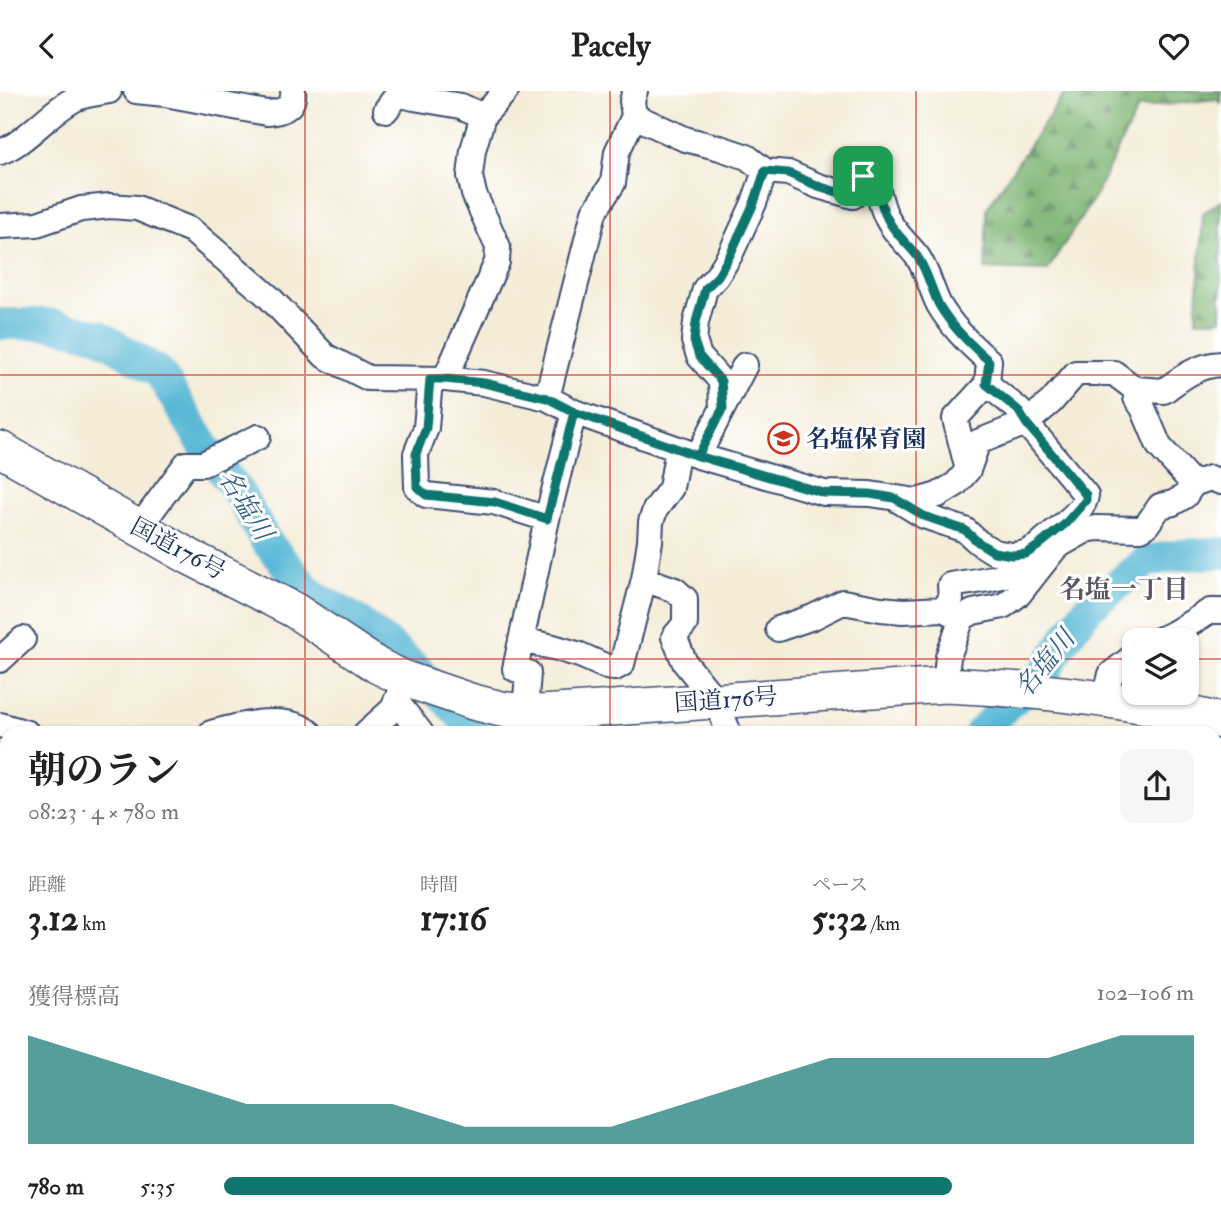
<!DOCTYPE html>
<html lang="ja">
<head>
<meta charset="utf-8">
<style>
	body { margin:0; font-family:"IM FELL Double Pica","Noto Serif JP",serif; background:#f6f6f6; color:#222; height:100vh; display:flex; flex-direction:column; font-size:26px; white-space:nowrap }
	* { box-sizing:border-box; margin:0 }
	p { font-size:23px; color:#767676 }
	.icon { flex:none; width:38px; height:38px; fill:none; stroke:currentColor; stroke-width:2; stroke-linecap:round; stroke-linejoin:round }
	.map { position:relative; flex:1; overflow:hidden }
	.side { position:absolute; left:0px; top:635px; width:1222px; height:502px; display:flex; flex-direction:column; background:#fff; border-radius:21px 21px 0 0; box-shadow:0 2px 5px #0004 }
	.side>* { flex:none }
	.buttons { position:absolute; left:1122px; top:537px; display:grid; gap:14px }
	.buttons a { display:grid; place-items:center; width:77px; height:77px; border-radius:14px; background:#fff; box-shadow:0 2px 5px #0004; font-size:35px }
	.pin { position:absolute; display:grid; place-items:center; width:60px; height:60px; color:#fff; margin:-30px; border-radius:14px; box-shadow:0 4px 10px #0006 }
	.round { display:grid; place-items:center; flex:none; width:74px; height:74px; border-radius:14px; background:#f6f6f6 }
	.summary { display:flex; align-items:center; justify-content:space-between; height:119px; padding:0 28px }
	h1 { font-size:38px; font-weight:700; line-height:52px }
	.figures { display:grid; grid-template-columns:repeat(3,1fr); gap:10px; height:119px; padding:7px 28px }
	.figures div { display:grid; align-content:center }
	.figures b { font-size:35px; font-weight:700 }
	.figures small { font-size:19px; font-weight:400 }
	.figures p { font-size:19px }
	.chart { height:196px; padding:14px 28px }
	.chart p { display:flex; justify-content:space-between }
	.chart svg { width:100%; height:126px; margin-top:7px; fill:#0f766e; opacity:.7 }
	ul { padding:0 28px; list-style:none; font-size:23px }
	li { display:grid; grid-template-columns:112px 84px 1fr; align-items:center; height:52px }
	li i { height:18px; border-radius:9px; background:#0f766e }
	header { display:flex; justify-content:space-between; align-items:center; height:91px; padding:0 28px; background:#fff; font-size:32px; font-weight:700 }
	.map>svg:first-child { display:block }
	.grass { fill:url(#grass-tufts); stroke:#5a8070; stroke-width:2 }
	.forest { fill:url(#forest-firs); stroke:#4a7067; stroke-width:2 }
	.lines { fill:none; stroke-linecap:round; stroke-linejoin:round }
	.river { stroke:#58b8d6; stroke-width:32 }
	.highway-tunnel { stroke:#c9c6bf; stroke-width:35; stroke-dasharray:35 18; stroke-linecap:butt }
	.minor-casing { stroke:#3c4b70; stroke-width:28 }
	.highway-casing { stroke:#3c4b70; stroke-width:38 }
	.minor { stroke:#fff; stroke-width:24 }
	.highway { stroke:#fff; stroke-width:35 }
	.route-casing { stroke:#fff; stroke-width:14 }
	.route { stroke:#0f766e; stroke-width:9 }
	.grid { fill:none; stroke:#c8321e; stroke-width:2; stroke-opacity:0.55 }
	.labels { text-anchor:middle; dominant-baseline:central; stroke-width:6; stroke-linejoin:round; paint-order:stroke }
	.poi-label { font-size:24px; font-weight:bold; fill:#1b2f5e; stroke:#fff; text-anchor:start }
	.street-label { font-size:24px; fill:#1b2f5e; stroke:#fff }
	.water-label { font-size:26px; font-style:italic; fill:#305f88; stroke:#fff }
	.neighbourhood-label { font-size:26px; font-weight:bold; fill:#5a5560; stroke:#fff }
</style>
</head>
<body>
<header><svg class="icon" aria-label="back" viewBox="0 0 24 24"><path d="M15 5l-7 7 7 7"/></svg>Pacely<svg class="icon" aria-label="heart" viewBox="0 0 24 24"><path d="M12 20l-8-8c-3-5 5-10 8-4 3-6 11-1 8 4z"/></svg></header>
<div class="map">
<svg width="1221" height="1137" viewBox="0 0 1221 1137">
	<defs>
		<pattern id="grass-tufts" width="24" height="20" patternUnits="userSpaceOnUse" patternTransform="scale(1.75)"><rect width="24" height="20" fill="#98d082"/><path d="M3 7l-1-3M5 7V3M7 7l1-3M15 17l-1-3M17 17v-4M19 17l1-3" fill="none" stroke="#82b373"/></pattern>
		<pattern id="forest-firs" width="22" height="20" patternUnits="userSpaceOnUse" patternTransform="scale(1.75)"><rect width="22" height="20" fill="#7ab270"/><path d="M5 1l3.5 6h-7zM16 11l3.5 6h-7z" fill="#63915f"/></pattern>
	</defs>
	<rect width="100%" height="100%" fill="#fff"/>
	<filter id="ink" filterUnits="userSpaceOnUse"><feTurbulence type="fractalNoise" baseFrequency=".0143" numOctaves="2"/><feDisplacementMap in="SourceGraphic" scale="14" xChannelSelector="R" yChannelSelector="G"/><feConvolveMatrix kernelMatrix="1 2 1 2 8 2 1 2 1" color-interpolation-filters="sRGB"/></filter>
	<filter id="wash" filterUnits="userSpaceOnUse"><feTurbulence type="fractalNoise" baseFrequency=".00686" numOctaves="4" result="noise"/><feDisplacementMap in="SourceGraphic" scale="28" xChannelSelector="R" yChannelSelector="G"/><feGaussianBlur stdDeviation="1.57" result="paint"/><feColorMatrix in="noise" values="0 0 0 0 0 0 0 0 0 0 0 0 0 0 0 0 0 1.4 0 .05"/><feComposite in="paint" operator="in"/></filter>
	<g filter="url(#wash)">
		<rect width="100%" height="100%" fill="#f4ecd7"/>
		<path class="grass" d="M903 1130 912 1137H652L483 1131Z"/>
		<path class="forest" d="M1066 0H1221V12L1217 8 1138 17 1095 105 1047 180 985 178 987 117Z
			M1221 110V229H1196L1203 122Z
			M1221 916V1111L1215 1114 1214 930Z
			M975 1131V1130L1123 1131 1115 1137H975Z"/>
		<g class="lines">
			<path class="river" d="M0 233H50L98 244 159 281 208 361 239 402 265 449 310 502 356 529 392 557 421 582 477 642
				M980 642 1008 613 1041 587 1065 548 1089 516 1147 470 1180 464 1221 462"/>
		</g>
	</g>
	<g filter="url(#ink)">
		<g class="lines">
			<path class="highway-tunnel" d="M1214 1098 1221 1100"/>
			<defs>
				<path id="minor" d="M136 0 165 3 267 22C281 21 295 17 293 0
					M386 19 398 3 414 7 461 15 483 25
					M634 25 685 48 720 57 747 66 765 80 788 82 818 95 853 105 863 85 868 83C880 95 879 112 887 127 894 142 907 152 917 165 927 179 931 198 939 214 952 236 970 254 989 270L987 293 955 328 968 379
					M0 61C25 53 49 20 77 7 86 3 99 2 109 0
					M0 135 37 133 81 118 110 115 137 117 191 139 269 206 325 265 368 287 445 288 484 292 547 307 574 321 698 365 824 402 870 403 917 410 938 404 956 393 968 379 978 351 1026 332 1051 311 1076 282H1114L1135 298 1164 300C1181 287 1198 274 1221 273
					M430 288 426 337 416 363 417 396 426 404 494 411 547 428
					M445 288 497 171 498 156 474 103 470 85 473 59 483 25 506 0
					M1135 298 1136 307 1143 317 1159 355 1193 393
					M547 307 594 121 613 92 617 61 634 25 632 10 635 0
					M722 317 721 290 699 265 694 250 696 231 705 198 717 185 730 164 754 112 765 80
					M698 365 745 274
					M898 409 924 425 965 439 978 451 994 461 1012 464 1025 462 1038 455
					M139 437 186 373H203L258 346
					M644 488 675 499 685 508V533L674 546 685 572 716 610 729 642
					M943 518 951 509 950 494C969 491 1009 487 1024 476 1031 472 1033 460 1039 454 1050 442 1085 422 1086 404L1026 332 1019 319 987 293
					M778 538 813 526 843 511 881 518 903 520 943 518 955 524
					M521 549 553 556 580 564 607 576 615 577 622 573 644 488 650 450 651 431 655 419 671 397 678 358
					M1157 550 1176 541 1210 520H1221
					M0 569 23 548
					M945 594 948 566 962 527 973 521 1003 515 1019 503 1056 456 1086 439 1096 437 1141 438 1146 435 1160 415 1173 412 1185 405 1193 393 1210 387 1221 391
					M1105 608 1111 583 1134 565
					M396 610 421 642
					M525 621 528 582 515 578 547 428 574 321
					M541 622 553 641 556 642
					M0 634 27 642
					M211 642C238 635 286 621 310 642
					M366 642 393 618 405 588
					M1214 715 1221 717
					M0 756 7 765
					M1214 894H1221
					M0 933 7 935
					M0 1045 7 1046
					M1154 1137 1221 1131"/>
				<path id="highway" d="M0 358 190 466 294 519 378 575 405 588 473 611 501 618 525 621 541 622 945 594C1037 598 1131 609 1221 630
					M0 971 7 973
					M0 1102 7 1103
					M168 1130 216 1137"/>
			</defs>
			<use href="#minor" class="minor-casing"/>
			<use href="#highway" class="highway-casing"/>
			<use href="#minor" class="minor"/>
			<use href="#highway" class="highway"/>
		</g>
	</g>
	<g class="lines" filter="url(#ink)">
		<defs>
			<path id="route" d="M863 85 853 106 818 95 788 82 765 80 754 112 730 164 718 185 705 198 696 231 694 250 699 265 721 290 723 317 698 365 574 321 547 307 484 292 445 288H430L426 337 416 363 417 396 426 404 495 411 547 428 574 321 698 365 824 402 870 403 894 407 924 425 965 439 978 451 994 461 1012 464 1026 463 1038 455 1065 433 1086 409V404L1026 332 1018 319 986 293 989 270C970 253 952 236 939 214 931 198 927 179 917 165 907 152 894 142 887 127 879 112 880 95 868 83L863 85"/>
		</defs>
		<use href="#route" class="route-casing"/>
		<use href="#route" class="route"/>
	</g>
	<path class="grid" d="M305 0V642M610 0V642M916 0V642M0 284H1221M0 568H1134M1186 568H1221M0 853H7M1214 853H1221M305 1130V1137M610 1130V1137M916 1130V1137"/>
	<defs>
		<symbol id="school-ring" viewBox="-11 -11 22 22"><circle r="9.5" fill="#fff" stroke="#c8321e" stroke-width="1.5"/><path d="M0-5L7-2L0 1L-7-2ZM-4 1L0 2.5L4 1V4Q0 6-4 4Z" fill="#c8321e"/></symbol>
	</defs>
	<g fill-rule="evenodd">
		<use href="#school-ring" x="766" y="330" width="35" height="35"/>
	</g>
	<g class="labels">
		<g class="poi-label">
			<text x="806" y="348">名塩保育園</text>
		</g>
		<g class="street-label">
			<text transform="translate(178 458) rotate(28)">国道176号</text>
			<text transform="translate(726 609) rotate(-4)">国道176号</text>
		</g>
		<g class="water-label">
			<text transform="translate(245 414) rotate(58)">名塩川</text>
			<text transform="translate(1045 573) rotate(-51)">名塩川</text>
		</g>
		<g class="neighbourhood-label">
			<text x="1124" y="499">名塩一丁目</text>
		</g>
	</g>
</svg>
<div class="buttons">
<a><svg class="icon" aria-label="layers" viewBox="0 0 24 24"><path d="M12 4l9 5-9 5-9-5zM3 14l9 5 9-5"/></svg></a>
</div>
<div class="pin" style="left:863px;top:85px;background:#1e9e55"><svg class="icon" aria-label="arrive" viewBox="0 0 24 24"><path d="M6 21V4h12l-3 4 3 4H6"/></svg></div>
<section class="side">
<div class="summary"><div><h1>朝のラン</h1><p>08:23 · 4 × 780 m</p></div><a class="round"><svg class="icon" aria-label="share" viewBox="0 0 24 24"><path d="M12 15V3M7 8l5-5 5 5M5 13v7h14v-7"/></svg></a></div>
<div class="figures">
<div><p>距離</p><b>3.12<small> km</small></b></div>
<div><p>時間</p><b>17:16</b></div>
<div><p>ペース</p><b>5:32<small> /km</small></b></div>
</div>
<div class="chart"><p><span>獲得標高</span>102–106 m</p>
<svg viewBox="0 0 160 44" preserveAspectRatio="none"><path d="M0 44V6L10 14L20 22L30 30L40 30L50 30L60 38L70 38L80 38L90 30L100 22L110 14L120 14L130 14L140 14L150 6L160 6V44z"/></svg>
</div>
<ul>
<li><b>780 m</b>5:35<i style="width:75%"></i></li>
</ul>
</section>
</div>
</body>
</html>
